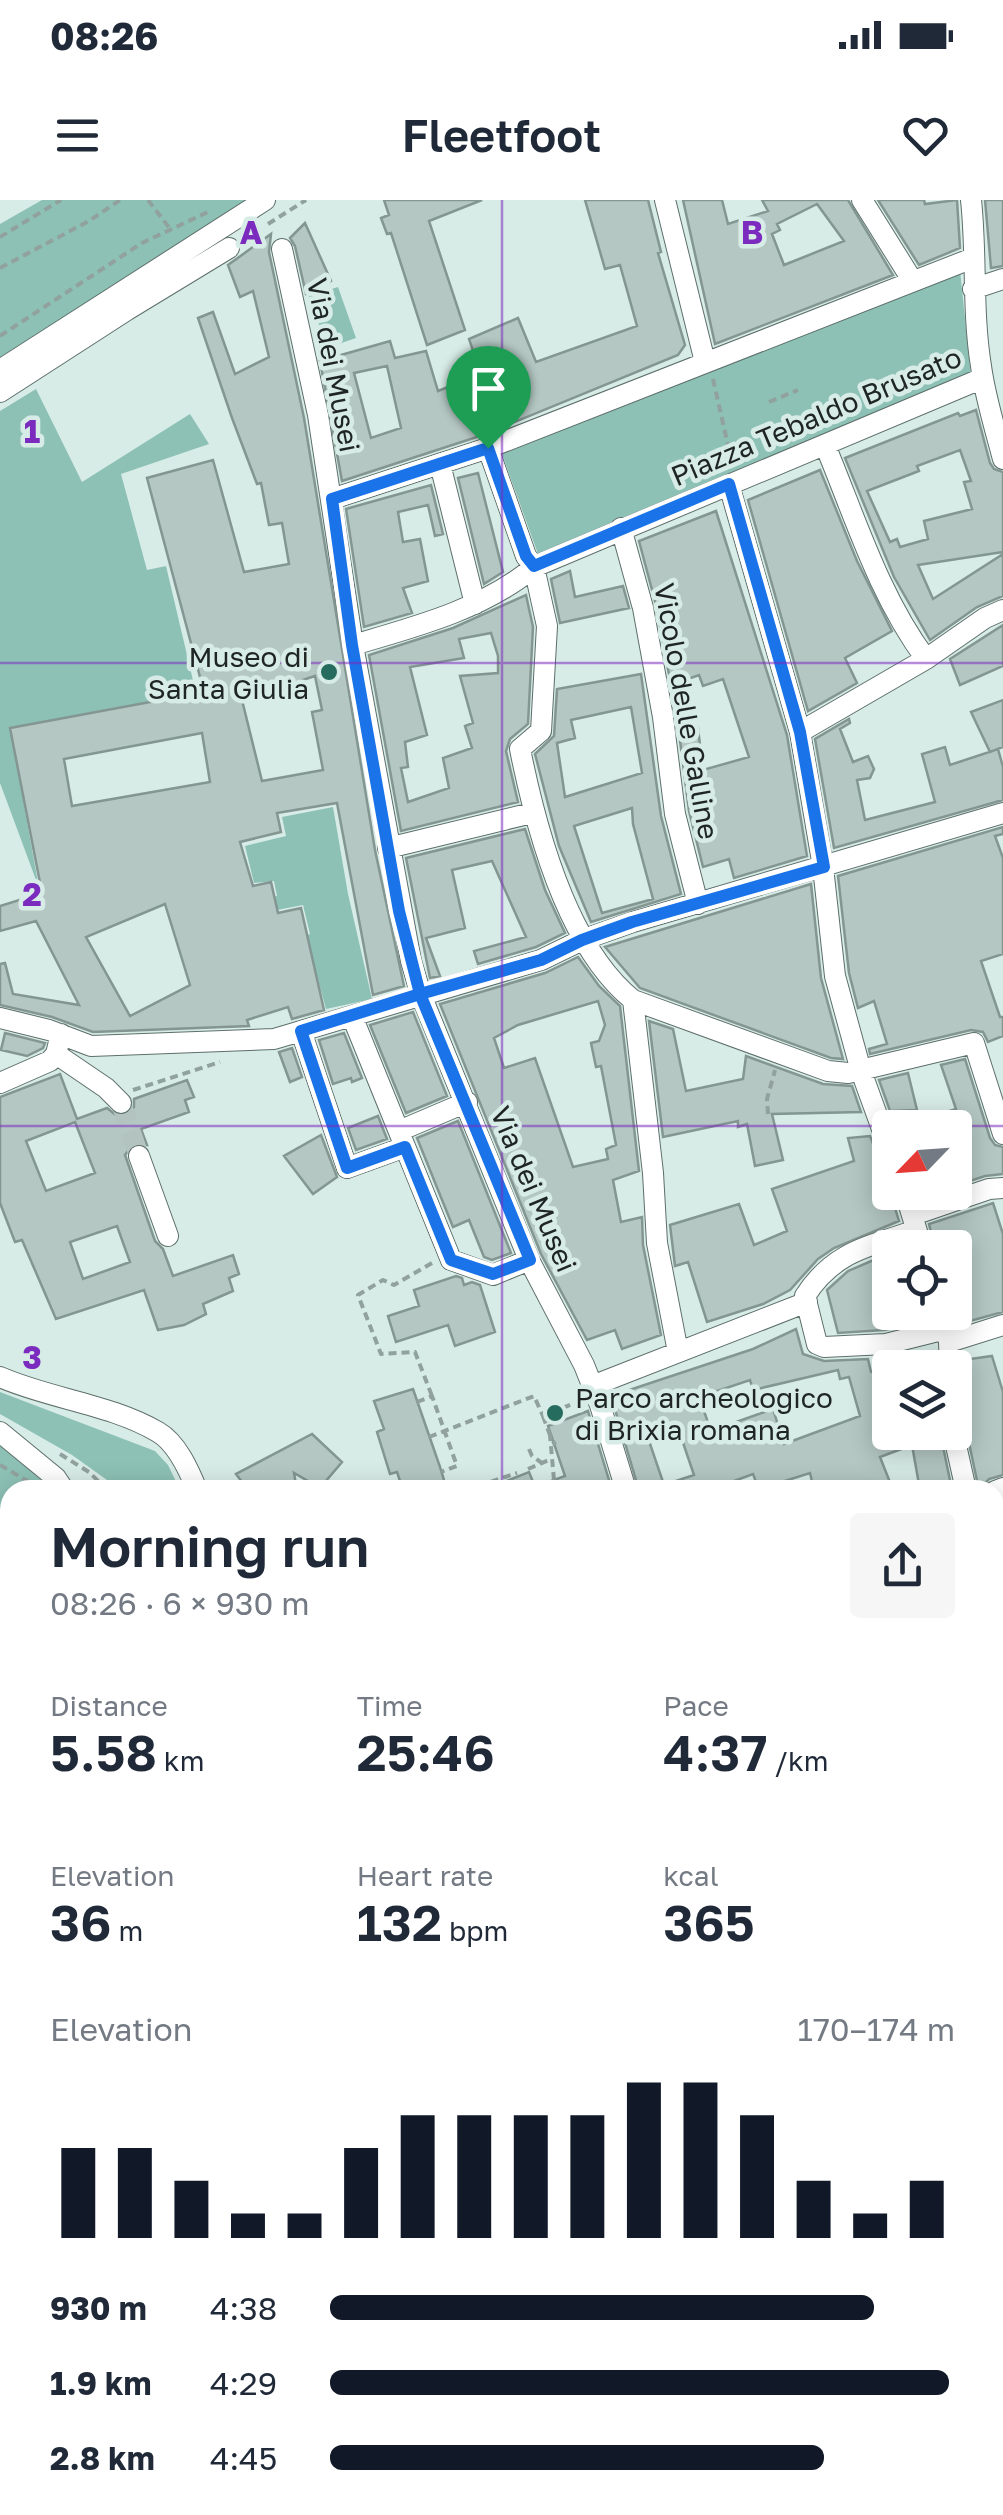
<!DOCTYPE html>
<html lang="en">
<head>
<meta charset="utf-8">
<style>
	body { margin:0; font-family:"Golos Text",sans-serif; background:#f6f6f7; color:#1f2937; height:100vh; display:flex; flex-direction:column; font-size:38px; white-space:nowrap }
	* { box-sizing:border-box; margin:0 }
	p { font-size:32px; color:#747a83 }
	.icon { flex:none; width:55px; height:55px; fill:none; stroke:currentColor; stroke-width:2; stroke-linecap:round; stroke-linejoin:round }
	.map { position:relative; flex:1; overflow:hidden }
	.panel { position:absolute; left:0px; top:1280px; width:1005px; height:1035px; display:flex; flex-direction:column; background:#fff; border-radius:30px 30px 0 0; box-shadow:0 5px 25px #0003 }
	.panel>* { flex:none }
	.needle { width:65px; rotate:245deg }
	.tools { position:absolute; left:872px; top:910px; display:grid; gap:20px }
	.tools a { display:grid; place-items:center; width:100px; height:100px; border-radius:10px; background:#fff; box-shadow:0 5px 25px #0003; font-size:50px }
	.pin { position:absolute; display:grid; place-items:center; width:85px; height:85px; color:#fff; margin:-102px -42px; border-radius:50% 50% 50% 0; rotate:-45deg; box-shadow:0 0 10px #0007 }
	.pin .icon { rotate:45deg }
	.round { display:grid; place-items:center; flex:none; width:105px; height:105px; border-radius:10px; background:#f6f6f7 }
	.summary { display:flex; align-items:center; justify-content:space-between; height:170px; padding:0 50px }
	h1 { font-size:55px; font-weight:600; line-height:75px }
	.stats { display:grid; grid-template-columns:repeat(3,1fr); gap:15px; height:170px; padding:10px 50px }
	.stats div { display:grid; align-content:center }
	.stats b { font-size:50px; font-weight:600 }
	.stats small { font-size:28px; font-weight:400 }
	.stats p { font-size:28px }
	.chart { height:280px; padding:20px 50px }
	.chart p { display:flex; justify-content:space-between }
	.chart svg { width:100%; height:180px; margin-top:10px; stroke:#111827; stroke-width:6 }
	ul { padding:0 50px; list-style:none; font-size:32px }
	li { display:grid; grid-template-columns:160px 120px 1fr; align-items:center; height:75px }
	li i { height:25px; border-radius:12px; background:#111827 }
	.status { display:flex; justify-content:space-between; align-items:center; height:70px; padding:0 50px; background:#fff; direction:ltr }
	.status svg { height:28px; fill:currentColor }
	header { display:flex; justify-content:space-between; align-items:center; height:130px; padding:0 50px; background:#fff; font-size:45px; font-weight:600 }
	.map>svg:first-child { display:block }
	.green { fill:#8dc1b5 }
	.building { fill:#b4c7c2; stroke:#839691; stroke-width:2.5; fill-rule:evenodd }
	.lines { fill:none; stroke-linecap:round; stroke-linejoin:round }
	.minor-tunnel { stroke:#b3c4c0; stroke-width:20; stroke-dasharray:20 10; stroke-linecap:butt }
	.minor-casing { stroke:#5d6f6a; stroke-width:22 }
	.path { stroke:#91a19d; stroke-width:4; stroke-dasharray:8 5; stroke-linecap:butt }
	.minor { stroke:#fff; stroke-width:20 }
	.route-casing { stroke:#fff; stroke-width:20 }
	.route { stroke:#1a73e8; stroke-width:12 }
	.grid { fill:none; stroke:#7b2cbf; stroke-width:2.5; stroke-opacity:0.55 }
	.poi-dot { fill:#256b5e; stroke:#d8ece7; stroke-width:4 }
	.labels { text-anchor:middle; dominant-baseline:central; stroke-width:9; stroke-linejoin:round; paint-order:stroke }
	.street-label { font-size:28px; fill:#1e2523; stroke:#d8ece7 }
	.poi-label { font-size:28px; fill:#1e2523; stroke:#d8ece7; text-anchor:end }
	.grid-label { font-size:32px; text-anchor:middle; font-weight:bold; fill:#7b2cbf; stroke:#d8ece7; stroke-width:9; stroke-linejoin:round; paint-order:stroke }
</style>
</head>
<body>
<div class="status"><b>08:26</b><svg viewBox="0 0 49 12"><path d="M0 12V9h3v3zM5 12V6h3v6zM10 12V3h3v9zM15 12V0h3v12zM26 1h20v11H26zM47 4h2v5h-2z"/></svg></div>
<header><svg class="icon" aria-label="menu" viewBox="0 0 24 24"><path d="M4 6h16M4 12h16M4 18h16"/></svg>Fleetfoot<svg class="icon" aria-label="heart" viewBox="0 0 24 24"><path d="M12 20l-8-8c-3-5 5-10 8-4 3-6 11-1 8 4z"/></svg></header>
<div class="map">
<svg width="1003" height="2315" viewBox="0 0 1003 2315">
	<rect width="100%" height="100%" fill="#d8ece7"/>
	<path class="green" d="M42 0H256L0 164V24Z
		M960 70 971 177 538 354 502 254Z
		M338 87 356 138 327 148 309 96Z
		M36 189 82 282 190 214 209 244 121 274 147 370 166 366 196 493 10 528 39 688 0 583V211Z
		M333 607 348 694 372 799 326 809 306 736 310 734 303 705 272 711 268 698 277 696 274 681 254 683 245 646 286 636 282 617Z
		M0 1192 155 1251 168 1265 180 1290H121L72 1255 0 1214Z
		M0 1243 52 1290H10V1890L0 1892V1397L4 1392 0 1360Z
		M0 2060 10 2061V2123H0Z"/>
	<path class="building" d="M384 0H482L429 21 465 130 427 145 391 33 387 34 381 18 389 15Z
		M585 0H648L661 52 658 53 685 145 678 155 483 235 342 281 320 161 390 141 395 158 426 151 438 191 481 174 469 139 518 118 536 162 637 126 620 65 605 69ZM387 166 401 228 371 238 354 173Z
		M683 0H722L728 24 768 11 762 0H848L893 75 715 144ZM817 4 844 41 784 65 772 34 780 30 777 24Z
		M878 0H924L925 4 957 0 960 48 919 65Z
		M985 0H1003V66L991 68Z
		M305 23 331 81 306 94 295 46 290 38Z
		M271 34 269 52 304 218 375 650 404 786 373 795 337 603 277 613 281 632 240 642 253 686 271 682 278 713 301 708 324 810 292 819 288 807 247 820 249 826 93 832 52 817 0 805V764L5 763 13 794 79 805 36 721 0 731V706L42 693 10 528 204 492 147 278 213 260 244 372 289 364 282 323 269 325 261 283 257 284 232 218 198 118 213 112 235 174 269 157 253 91 240 97 228 65ZM315 476 322 510 312 512 323 570 262 581 242 500ZM202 533 210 582 72 606 64 559ZM165 704 190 785 130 816 86 737Z
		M976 210 990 263 994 269 1003 272V352L918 365 933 399 1003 354V396L977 407 930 440 894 377 845 258 958 213 960 216ZM960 250 971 281 964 282 972 309 924 321 928 339 900 347 897 339 890 342 867 291 919 271 917 266Z
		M820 270 857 361 892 431 845 458 857 483 808 511 748 300Z
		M478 273 503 372 484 384 458 278Z
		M431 285 443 334 435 336 428 305 398 312 403 342 420 339 428 381 403 388 412 413 364 427 346 309Z
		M716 311 787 535 807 656 734 678 729 659 703 667 689 611 679 533 698 528 703 570 749 557 723 479 703 486 699 475 671 485 656 405 639 341Z
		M570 371 575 397 623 386 629 408 560 423 551 379Z
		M526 395 533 427 528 524 510 539 506 551 518 602 401 631 369 455 453 428ZM491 433 498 456V473L460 476 473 523 465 526 472 548 443 558 449 588 408 602 401 568 408 567 405 542 427 535 410 467 464 458 459 439Z
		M1003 425V466L960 485 950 459Z
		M641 474 661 616 681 694 591 722 559 646 535 554 554 536 557 489ZM631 507 642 573 565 597 557 543 575 538 571 520ZM632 608 633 624 653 699 602 713 574 626Z
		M1003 500V547L990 552 971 512Z
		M849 519 850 523 840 529 853 562 868 556 874 569 870 578 857 580 865 620 935 602 922 554 945 547 950 565 998 549 1003 567V600L834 648 815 539Z
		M1003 627V634L995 636 1003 658V754L981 761 1000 817H1003V836L988 842 983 832 971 830 870 854 869 849 887 844 874 801 858 808 849 773 838 676Z
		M525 629 545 690 565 733 536 747 478 764 474 751 526 737 492 661 452 670 465 728 426 738 440 776 430 778 406 658Z
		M811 684 821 778 843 859 831 858 640 788 605 747Z
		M578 757 599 786 620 806 639 971 613 980 621 1022 642 1017 643 1045 661 1135 622 1149 615 1130 587 1140 541 1054 440 804 545 773ZM598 801 605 825 599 841 591 843 596 867 601 866 616 945 606 949 608 959 573 967 535 858 504 868 494 838 518 825Z
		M413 812 447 896 406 913 370 825Z
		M649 821 673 829 686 891 743 879 746 856 823 884 852 886 861 912 772 914 783 960 755 966 747 924 738 927V921L663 937Z
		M5 833 45 843 43 848 27 856 1 850Z
		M344 833 362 878 352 882 351 878 333 884 319 840Z
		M292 848 302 877 290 882 279 852Z
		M965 859 990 938 995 945 1003 947V974L985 976 955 986V928H909L908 924 956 909 941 865Z
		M908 873 917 910 890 911 879 880Z
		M60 874 77 919 107 908 117 916H125L134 907V899L187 880 194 897 185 900 189 912 141 929 147 945 133 944 125 955 155 1041 163 1049 173 1076 233 1055 239 1074 229 1078 233 1091 203 1104 206 1114 184 1125 158 1130 144 1090 56 1119 22 1040 15 1042 0 1003V897ZM75 922 95 973 46 991 26 941ZM117 1026 130 1062 83 1079 70 1042Z
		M378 916 387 939 356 950 348 928Z
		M458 921 511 1053 492 1060 484 1057 469 1020 453 1027 417 938Z
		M321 935 337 977 313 994 284 956Z
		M870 936 880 961 890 964V992L899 1021 834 1048 818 1059 790 1090 763 1104 707 1122 688 1062 675 1066 670 1025 739 1004 754 1045 787 1031 772 989 854 961 848 938Z
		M993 1003 1003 1034V1112L959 1124 955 1108V1048H935L929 1024Z
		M890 1053V1112H929L930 1119 884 1130 838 1133 827 1090 848 1071Z
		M456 1076 462 1078 464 1085 472 1082 480 1085 495 1132 455 1146 448 1125 396 1142 388 1116 419 1106 414 1090Z
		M796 1129 803 1154 824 1161 868 1159 871 1172 890 1170V1232H940L952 1290H920L912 1245 880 1257 893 1290H814L810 1273 775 1284 777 1290H759L753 1274 723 1285 725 1290H639L611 1196 753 1149ZM838 1170 840 1179 849 1177 860 1216 784 1244 773 1209 711 1231 699 1197 750 1180 753 1190ZM678 1228 694 1275 664 1285 648 1238Z
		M992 1156 1003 1192V1275L989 1279 979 1290 966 1229 961 1221 959 1178 963 1160Z
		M413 1189 440 1267 447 1290H403L397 1272 390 1274 377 1232 384 1229 374 1201Z
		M588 1211 612 1290H484L529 1272 535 1287 565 1276 548 1226Z
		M312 1234 342 1262 320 1288 294 1273 297 1290H248L236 1274Z"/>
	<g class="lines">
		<path class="minor-tunnel" d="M121 903 139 956
			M0 1956 10 1953"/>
		<defs>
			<path id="minor" d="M665 0 705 162
				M862 0 912 80
				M971 0C977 55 972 111 981 166 985 197 995 228 1003 259
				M282 49 318 215 353 445 411 761 421 795 529 1060 584 1165 600 1205 626 1290
				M973 89 1003 79
				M127 110 229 48
				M0 170 265 0
				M0 192 127 110V91
				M825 245C855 317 879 396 926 459
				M488 248 526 356 534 367 983 178
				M440 264 475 404
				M729 285 800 532 823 667 835 776 861 871 890 951
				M332 299 488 248 973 58
				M621 328 643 408 663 517 675 614 698 704
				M353 445C415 427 484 409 534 367L547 426 541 531 520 549C536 629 568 748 633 800L828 871 848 873 974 843 1003 934
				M800 532 926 459 985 418 1003 410
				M388 648 532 613
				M633 800 653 973 657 1043 678 1152
				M352 816 451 1060 493 1075 529 1060
				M0 818 49 830 91 846 274 839 541 760 582 740 633 722 1003 613
				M301 831 347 968 405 947
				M61 834 56 854 106 888 121 903
				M0 883 50 861 56 854
				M399 931 467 902
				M139 956 168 1036
				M905 992 922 1048
				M913 1015 989 989 1003 988
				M916 1030C868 1047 834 1051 805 1096L817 1144 824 1147 886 1144 946 1129
				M942 1112 949 1142 950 1168
				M949 1142 1003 1125
				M0 1177C50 1199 110 1204 158 1232 177 1243 189 1270 197 1290
				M592 1186 807 1102
				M0 1232 56 1278 64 1290
				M953 1232 966 1290
				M995 1291 1003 1288
				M9 1366 10 1373
				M995 1433 1003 1475
				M995 1580 1003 1592
				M995 1730 1003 1729
				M0 1744 10 1741
				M995 2005 1003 2006
				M995 2086 1003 2082
				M0 2097 10 2096
				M0 2137 10 2136
				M995 2247 998 2256
				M274 2305 275 2315
				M461 2305 465 2315
				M967 2305 970 2315
				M73 2315 74 2305
				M188 2315V2305
				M867 2315 896 2305"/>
		</defs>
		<use href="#minor" class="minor-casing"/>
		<path class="path" d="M148 0 171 30
			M268 24 306 0
			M0 37 61 0
			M0 68 89 21 120 0
			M0 136 142 43 210 11
			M713 179 732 263
			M769 202 798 190
			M133 890 220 862
			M768 914 767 899 775 870
			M432 1063 394 1085 383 1080 358 1095 381 1154 415 1152 432 1196
			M417 1202 432 1196 457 1266 441 1272
			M543 1216 550 1235
			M429 1237 534 1196 543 1216 577 1202
			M529 1249 532 1256 542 1263
			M60 1254 89 1272 107 1290
			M0 1265 29 1282
			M528 1269 551 1259
			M554 1280 550 1235 555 1245
			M466 1290 517 1273
			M0 1322 10 1306
			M0 1324 5 1349
			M995 1837 1003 1835
			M0 2070 10 2071"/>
		<use href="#minor" class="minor"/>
	</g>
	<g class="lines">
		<defs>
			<path id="route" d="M488 248 332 299 352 445 399 711 420 794 301 831 347 968 405 947 451 1060 493 1074 530 1060 420 794 541 760 582 740 632 722 824 667 800 532 729 284 534 366 526 356 488 248"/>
		</defs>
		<use href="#route" class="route-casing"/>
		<use href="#route" class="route"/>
	</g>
	<path class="grid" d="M502 0V1290M0 463H1003M0 926H1003M0 1389H10M995 1389H1003M0 1852H10M995 1852H1003M502 2305V2315"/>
	<g class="poi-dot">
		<circle cx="329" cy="472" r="10"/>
		<circle cx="555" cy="1213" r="10"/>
	</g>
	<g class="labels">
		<g class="street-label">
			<text transform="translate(334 165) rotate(79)">Via dei Musei</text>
			<text transform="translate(816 216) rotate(-23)">Piazza Tebaldo Brusato</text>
			<text transform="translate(687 511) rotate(80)">Vicolo delle Galline</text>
			<text transform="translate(534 989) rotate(67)">Via dei Musei</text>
		</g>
		<g class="poi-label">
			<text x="309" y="456">Museo di<tspan x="309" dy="32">Santa Giulia</tspan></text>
			<text x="575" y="1197" text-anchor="start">Parco archeologico<tspan x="575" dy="32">di Brixia romana</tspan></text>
		</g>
	</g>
	<g class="grid-label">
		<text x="251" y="44">A</text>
		<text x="752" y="44">B</text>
		<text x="32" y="243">1</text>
		<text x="32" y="706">2</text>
		<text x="32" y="1169">3</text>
	</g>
</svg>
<div class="tools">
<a><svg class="needle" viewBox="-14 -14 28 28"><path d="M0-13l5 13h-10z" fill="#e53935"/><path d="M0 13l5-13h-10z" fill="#747a83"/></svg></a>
<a><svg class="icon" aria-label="locate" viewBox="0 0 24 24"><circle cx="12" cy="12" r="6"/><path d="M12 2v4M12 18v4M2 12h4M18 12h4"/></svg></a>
<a><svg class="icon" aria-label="layers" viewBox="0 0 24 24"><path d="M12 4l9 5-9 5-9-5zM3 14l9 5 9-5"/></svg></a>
</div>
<div class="pin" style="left:488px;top:248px;background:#1e9e55"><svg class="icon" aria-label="arrive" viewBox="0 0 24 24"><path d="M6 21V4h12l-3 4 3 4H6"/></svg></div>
<section class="panel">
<div class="summary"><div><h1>Morning run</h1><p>08:26 · 6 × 930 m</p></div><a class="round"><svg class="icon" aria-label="share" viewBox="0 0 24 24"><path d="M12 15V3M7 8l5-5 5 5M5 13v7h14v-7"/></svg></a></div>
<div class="stats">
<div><p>Distance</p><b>5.58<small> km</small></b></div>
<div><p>Time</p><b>25:46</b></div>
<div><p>Pace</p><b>4:37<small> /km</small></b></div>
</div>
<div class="stats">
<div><p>Elevation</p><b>36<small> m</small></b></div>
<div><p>Heart rate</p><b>132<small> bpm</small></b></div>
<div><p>kcal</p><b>365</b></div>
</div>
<div class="chart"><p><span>Elevation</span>170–174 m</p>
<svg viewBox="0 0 160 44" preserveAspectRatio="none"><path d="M5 44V22M15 44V22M25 44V30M35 44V38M45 44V38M55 44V22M65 44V14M75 44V14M85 44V14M95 44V14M105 44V6M115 44V6M125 44V14M135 44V30M145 44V38M155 44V30"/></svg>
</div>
<ul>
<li><b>930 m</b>4:38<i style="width:87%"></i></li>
<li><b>1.9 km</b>4:29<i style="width:99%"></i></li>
<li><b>2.8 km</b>4:45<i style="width:79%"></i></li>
</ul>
</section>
</div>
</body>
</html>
